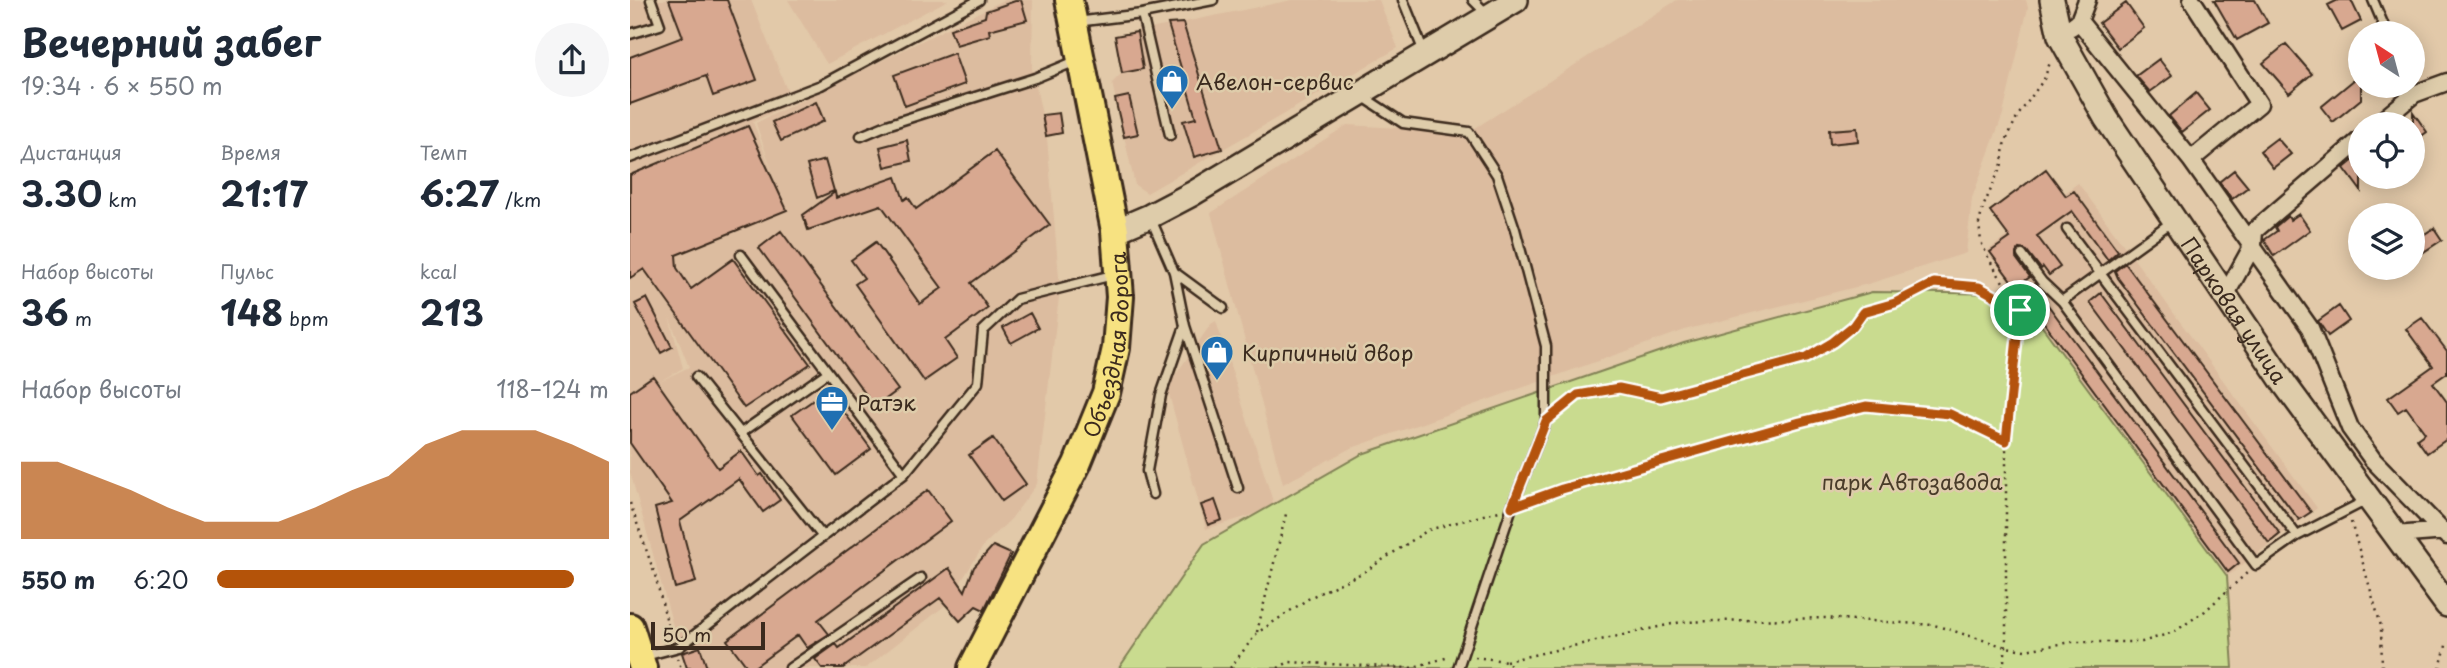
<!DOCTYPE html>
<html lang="ru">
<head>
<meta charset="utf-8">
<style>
	body { margin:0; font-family:"Playpen Sans",sans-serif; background:#f6f6f7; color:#1f2937; height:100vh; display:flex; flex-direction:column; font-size:26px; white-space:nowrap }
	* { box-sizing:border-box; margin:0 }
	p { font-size:23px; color:#747a83 }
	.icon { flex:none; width:38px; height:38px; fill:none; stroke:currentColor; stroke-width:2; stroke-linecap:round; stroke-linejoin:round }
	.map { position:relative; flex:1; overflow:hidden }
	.side { display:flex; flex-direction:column; background:#fff; width:630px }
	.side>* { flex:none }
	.needle { width:46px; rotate:324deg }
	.fabs { position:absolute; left:1718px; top:21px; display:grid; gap:14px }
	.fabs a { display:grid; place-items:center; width:77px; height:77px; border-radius:50%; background:#fff; box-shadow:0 4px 18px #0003; font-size:35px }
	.scale { position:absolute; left:21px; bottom:18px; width:114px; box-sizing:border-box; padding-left:7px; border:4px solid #3b2a1e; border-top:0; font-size:19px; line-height:24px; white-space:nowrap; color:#3b2a1e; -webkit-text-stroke:5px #deccaa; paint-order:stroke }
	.pin { position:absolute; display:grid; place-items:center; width:60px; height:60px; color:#fff; margin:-30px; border:4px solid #fff; border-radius:50%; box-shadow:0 2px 7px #0007 }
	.round { display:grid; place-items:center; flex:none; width:74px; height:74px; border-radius:37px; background:#f6f6f7 }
	.overview { display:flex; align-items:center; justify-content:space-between; height:119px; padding:0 21px }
	h1 { font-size:38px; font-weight:700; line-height:52px }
	.figures { display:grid; grid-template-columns:repeat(3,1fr); gap:10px; height:119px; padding:7px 21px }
	.figures div { display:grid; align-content:center }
	.figures b { font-size:35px; font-weight:700 }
	.figures small { font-size:19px; font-weight:400 }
	.figures p { font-size:19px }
	.chart { height:196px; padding:14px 21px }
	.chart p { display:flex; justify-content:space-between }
	.chart svg { width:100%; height:126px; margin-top:7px; fill:#b45309; opacity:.7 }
	ul { padding:0 21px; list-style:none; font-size:23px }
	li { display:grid; grid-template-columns:112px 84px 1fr; align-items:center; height:52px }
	li i { height:18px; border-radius:9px; background:#b45309 }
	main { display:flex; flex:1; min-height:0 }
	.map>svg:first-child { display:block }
	.built { fill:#dcbc9f; fill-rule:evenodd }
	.green { fill:#c9db8f; stroke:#828256; stroke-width:2 }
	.building { fill:#d8a890; stroke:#3b2a1e; stroke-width:2 }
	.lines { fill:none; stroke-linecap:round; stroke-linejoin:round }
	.lane-casing { stroke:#3b2a1e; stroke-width:13 }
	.street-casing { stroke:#3b2a1e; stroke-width:21 }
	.secondary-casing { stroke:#3b2a1e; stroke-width:28 }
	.primary-casing { stroke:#3b2a1e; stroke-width:32 }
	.path { stroke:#3b2a1e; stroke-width:2.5; stroke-dasharray:2 5; stroke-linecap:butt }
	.lane { stroke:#deccaa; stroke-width:8 }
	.street { stroke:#deccaa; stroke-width:16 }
	.secondary { stroke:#deccaa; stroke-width:23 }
	.primary { stroke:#f7e281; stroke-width:26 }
	.route-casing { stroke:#fff; stroke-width:14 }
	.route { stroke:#b45309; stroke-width:9 }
	.labels { text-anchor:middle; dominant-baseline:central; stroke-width:5; stroke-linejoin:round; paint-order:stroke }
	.poi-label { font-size:21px; fill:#3b2a1e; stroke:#deccaa; text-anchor:start }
	.street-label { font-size:21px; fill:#3b2a1e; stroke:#deccaa }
	.park-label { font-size:21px; fill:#493c29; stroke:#deccaa }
</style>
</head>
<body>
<main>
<section class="side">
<div class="overview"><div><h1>Вечерний забег</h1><p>19:34 · 6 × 550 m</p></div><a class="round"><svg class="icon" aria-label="share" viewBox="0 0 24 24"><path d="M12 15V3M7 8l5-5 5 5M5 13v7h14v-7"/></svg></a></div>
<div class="figures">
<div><p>Дистанция</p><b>3.30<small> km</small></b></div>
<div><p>Время</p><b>21:17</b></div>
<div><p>Темп</p><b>6:27<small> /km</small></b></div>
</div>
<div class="figures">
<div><p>Набор высоты</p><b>36<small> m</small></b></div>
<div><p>Пульс</p><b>148<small> bpm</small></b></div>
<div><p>kcal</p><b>213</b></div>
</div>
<div class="chart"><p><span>Набор высоты</span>118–124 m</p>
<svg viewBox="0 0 160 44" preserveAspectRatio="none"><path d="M0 44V17L10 17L20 22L30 27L40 33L50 38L60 38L70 38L80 33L90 27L100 22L110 11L120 6L130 6L140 6L150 11L160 17V44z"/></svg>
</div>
<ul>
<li><b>550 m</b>6:20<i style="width:91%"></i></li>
</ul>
</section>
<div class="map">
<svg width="1817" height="668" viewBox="0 0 1817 668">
	<rect width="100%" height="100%" fill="#e2c9a9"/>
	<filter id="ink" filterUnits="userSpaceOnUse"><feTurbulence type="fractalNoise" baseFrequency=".0143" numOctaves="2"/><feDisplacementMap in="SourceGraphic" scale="14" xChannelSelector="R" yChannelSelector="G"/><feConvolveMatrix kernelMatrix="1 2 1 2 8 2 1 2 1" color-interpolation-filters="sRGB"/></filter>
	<g filter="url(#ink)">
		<path class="built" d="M0 0H121L162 103 123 122 144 177 126 123 374 0H403L402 68 417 138 430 288 407 484 381 519 354 545 317 604 236 668H57L49 647 0 472ZM39 317 59 367 28 382 53 368Z
			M158 0H318L197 64Z
			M662 0H749L768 48 517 193 505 185 482 83 492 73 485 36Z
			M1047 0H1396L1398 8 1373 114 1342 198 1336 253 1238 284 1058 329 719 449 653 484 581 213 717 125 839 132Z
			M1448 183 1687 508 1599 575 1357 251Z
			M586 321 645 508 576 529 537 387 581 324Z"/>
		<path class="green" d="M1242 292 1388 294 1597 576 1603 668H489L574 544 732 454 1054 343Z"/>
		<path class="building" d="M39 0H97L127 80 83 96 76 76 0 104V57L53 37Z
			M388 0H391L397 20 359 30 360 35 326 45 320 29 355 17 356 11Z
			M1584 0H1625L1638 23 1607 40Z
			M1708 0H1721L1731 21 1712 31 1698 5Z
			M1496 3 1514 28 1488 48 1469 23Z
			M553 23 592 149 564 157 553 121 566 118 538 24Z
			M507 32 513 69 492 73 485 36Z
			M1656 44 1682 74 1659 93 1633 63Z
			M324 53 335 84 275 106 264 75Z
			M1529 59 1542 76 1520 92 1506 76Z
			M1731 74V99L1703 122 1691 107Z
			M1566 93 1580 110 1552 132 1539 116Z
			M499 96 508 134 494 137 485 99Z
			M186 102 194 121 151 141 142 122Z
			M1783 112 1797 132 1783 142Z
			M429 113 432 133 416 136 412 115Z
			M118 126 157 210 46 255 47 268 61 289 103 259 180 364 114 408 14 269 0 278V175Z
			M1227 128 1228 141 1200 144 1199 130Z
			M1647 138 1661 154 1643 168 1630 151Z
			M277 140 281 161 255 167 250 147Z
			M365 151 420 225 341 283 358 308 315 340 327 358 294 381 225 284 234 278 221 260 246 242 290 304 312 288 251 205 178 230 173 215 205 192 206 198 266 177 274 200 278 197 286 209Z
			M1731 154V191L1714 168Z
			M195 160 204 191 187 198 177 165Z
			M1416 169 1436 196 1444 191 1488 251 1478 260 1442 211 1407 236 1430 267 1419 275 1413 267 1411 269 1397 251 1389 249 1386 253V258L1400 277 1386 287 1360 252 1380 238 1360 211Z
			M1604 170 1618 187 1602 199 1589 182Z
			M1669 214 1680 230 1644 256 1634 240 1647 231 1645 227 1658 216 1660 220Z
			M1804 228 1812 240 1792 253 1784 241Z
			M151 231 268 390 245 407 129 248Z
			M1495 263 1681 512 1669 520 1488 278 1485 271Z
			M1471 293 1650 534 1639 543 1460 302Z
			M1412 297 1609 563 1598 572 1401 305Z
			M17 298 42 347 31 353 5 304Z
			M1709 306 1719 321 1698 336 1688 321Z
			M400 313 408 328 381 343 373 328Z
			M1792 318 1817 351V373L1803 383 1817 402V439L1797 453 1787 439 1795 433 1776 407 1768 412 1758 398 1803 366 1776 329Z
			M23 376 88 468 111 451 129 476 132 474 150 500 133 512 109 479 50 521 66 582 45 588 25 508 42 503 0 443V392Z
			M198 390 241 449 206 475 162 415Z
			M363 438 396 484 372 501 339 455Z
			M298 490 321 521 188 620 199 634 177 648 168 635 123 668H118L97 640Z
			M585 500 592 520 578 525 571 505Z
			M363 546 381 554 354 610 346 606 330 621 310 598 213 668H192L185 659 206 644 209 648 319 568 335 591 344 567Z
			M70 647 77 668H57L52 653Z"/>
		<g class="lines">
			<defs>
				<path id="lane" d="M773 0 794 52
					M843 0 857 14
					M1743 0 1757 33
					M512 14 540 135
					M446 22 512 14 583 0
					M0 34 30 25 21 0
					M732 96 773 123 839 132 867 175 885 229 916 346V421L882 507 828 668
					M231 136 257 125 405 78 446 61
					M0 158 191 85 349 0
					M521 219 544 272 555 326 608 488
					M1543 221 1432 301 1626 565 1667 536
					M1437 229 1667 536 1737 500
					M111 255 274 474
					M1392 255 1412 282 1432 301
					M544 272 593 308
					M66 377 193 537
					M111 433 198 372
					M523 494 517 471 531 395 555 326
					M15 656 49 647 274 474 348 383 353 331 387 299 483 275
					M160 668 291 578"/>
				<path id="street" d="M1449 21 1561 160 1680 328 1720 428 1743 460 1817 536
					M1441 27 1449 21 1457 0
					M1748 124 1784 94 1817 82
					M1561 160 1629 104 1562 0
					M1595 296 1623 245 1624 231 1731 139
					M1765 535 1817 531"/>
				<g id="secondary">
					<path id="s1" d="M1422 0 1430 36 1476 118 1656 386 1817 605"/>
					<path d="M485 231 520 216 562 194 886 0"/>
				</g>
				<g id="primary">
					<path d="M0 627 13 668"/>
					<path id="s2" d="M342 668 447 464 476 393 486 348 490 297 485 231 439 0"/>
				</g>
			</defs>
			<use href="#lane" class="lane-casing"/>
			<use href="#street" class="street-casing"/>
			<use href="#secondary" class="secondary-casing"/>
			<use href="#primary" class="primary-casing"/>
			<path class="path" d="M928 412 948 395 989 389 1031 397 1176 358 1203 342 1223 326 1233 312 1265 303 1304 283 1350 287 1387 308
				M895 502 932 489 1170 422 1236 406 1320 414 1376 441
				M0 503 25 575 41 638
				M1721 522 1751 626 1752 668
				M627 632 657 510
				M845 657 876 661 883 668
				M47 658 51 668
				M876 661 1051 622 1194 618 1304 625 1376 647 1395 650 1442 642H1512L1544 632 1575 611 1618 572
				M600 668 627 633 681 597 734 572 798 530 869 511
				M648 668 659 662 777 668
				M780 668 819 657
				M1373 668 1376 647V441L1390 310 1359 259 1351 242 1349 223 1354 205 1372 164 1374 145 1387 117 1414 79 1421 60
				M1810 668 1817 642"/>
			<use href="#lane" class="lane"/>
			<use href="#street" class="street"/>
			<use href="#secondary" class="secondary"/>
			<use href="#primary" class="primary"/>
		</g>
	</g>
	<g class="lines" filter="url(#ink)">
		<defs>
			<path id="route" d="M1304 283 1349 287 1390 310 1376 441 1320 414 1236 406 1170 422 932 489 882 507 916 421 948 395 989 388 1031 397 1176 358 1203 342 1223 326 1233 312 1265 303Z"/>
		</defs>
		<use href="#route" class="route-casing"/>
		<use href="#route" class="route"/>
	</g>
	<defs>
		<symbol id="shop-pin" viewBox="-11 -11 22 30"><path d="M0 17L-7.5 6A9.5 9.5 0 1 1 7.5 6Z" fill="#1f6fb2" stroke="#deccaa"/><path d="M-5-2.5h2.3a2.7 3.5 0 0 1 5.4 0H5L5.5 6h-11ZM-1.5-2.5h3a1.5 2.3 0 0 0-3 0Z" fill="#fff"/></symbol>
		<symbol id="office-pin" viewBox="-11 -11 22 30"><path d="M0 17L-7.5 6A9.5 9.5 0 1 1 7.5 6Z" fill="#1f6fb2" stroke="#deccaa"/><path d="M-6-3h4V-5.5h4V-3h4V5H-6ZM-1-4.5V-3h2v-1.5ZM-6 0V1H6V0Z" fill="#fff"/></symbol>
	</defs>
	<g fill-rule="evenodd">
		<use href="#shop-pin" x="523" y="62" width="38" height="52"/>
		<use href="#shop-pin" x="568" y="333" width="38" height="52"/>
		<use href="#office-pin" x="183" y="383" width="38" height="52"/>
	</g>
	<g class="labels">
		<g class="poi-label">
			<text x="566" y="81">Авелон-сервис</text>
			<text x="612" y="352">Кирпичный двор</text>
			<text x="227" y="402">Ратэк</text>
		</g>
		<g class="street-label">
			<text stroke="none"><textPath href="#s1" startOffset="362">Парковая улица</textPath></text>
			<text stroke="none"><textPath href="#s2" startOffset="354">Объездная дорога</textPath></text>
		</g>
		<g class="park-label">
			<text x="1282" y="481">парк Автозавода</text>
		</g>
	</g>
</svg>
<div class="fabs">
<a><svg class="needle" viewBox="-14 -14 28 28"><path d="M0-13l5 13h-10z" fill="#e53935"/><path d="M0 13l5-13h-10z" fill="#747a83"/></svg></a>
<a><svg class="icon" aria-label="locate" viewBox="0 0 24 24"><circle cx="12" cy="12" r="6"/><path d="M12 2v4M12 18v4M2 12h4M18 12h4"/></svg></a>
<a><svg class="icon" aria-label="layers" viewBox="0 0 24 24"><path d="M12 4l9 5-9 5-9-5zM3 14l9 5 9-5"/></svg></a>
</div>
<div class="scale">50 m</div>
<div class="pin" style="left:1390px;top:310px;background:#1e9e55"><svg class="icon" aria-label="arrive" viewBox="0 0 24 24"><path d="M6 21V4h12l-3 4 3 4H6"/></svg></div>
</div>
</main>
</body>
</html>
